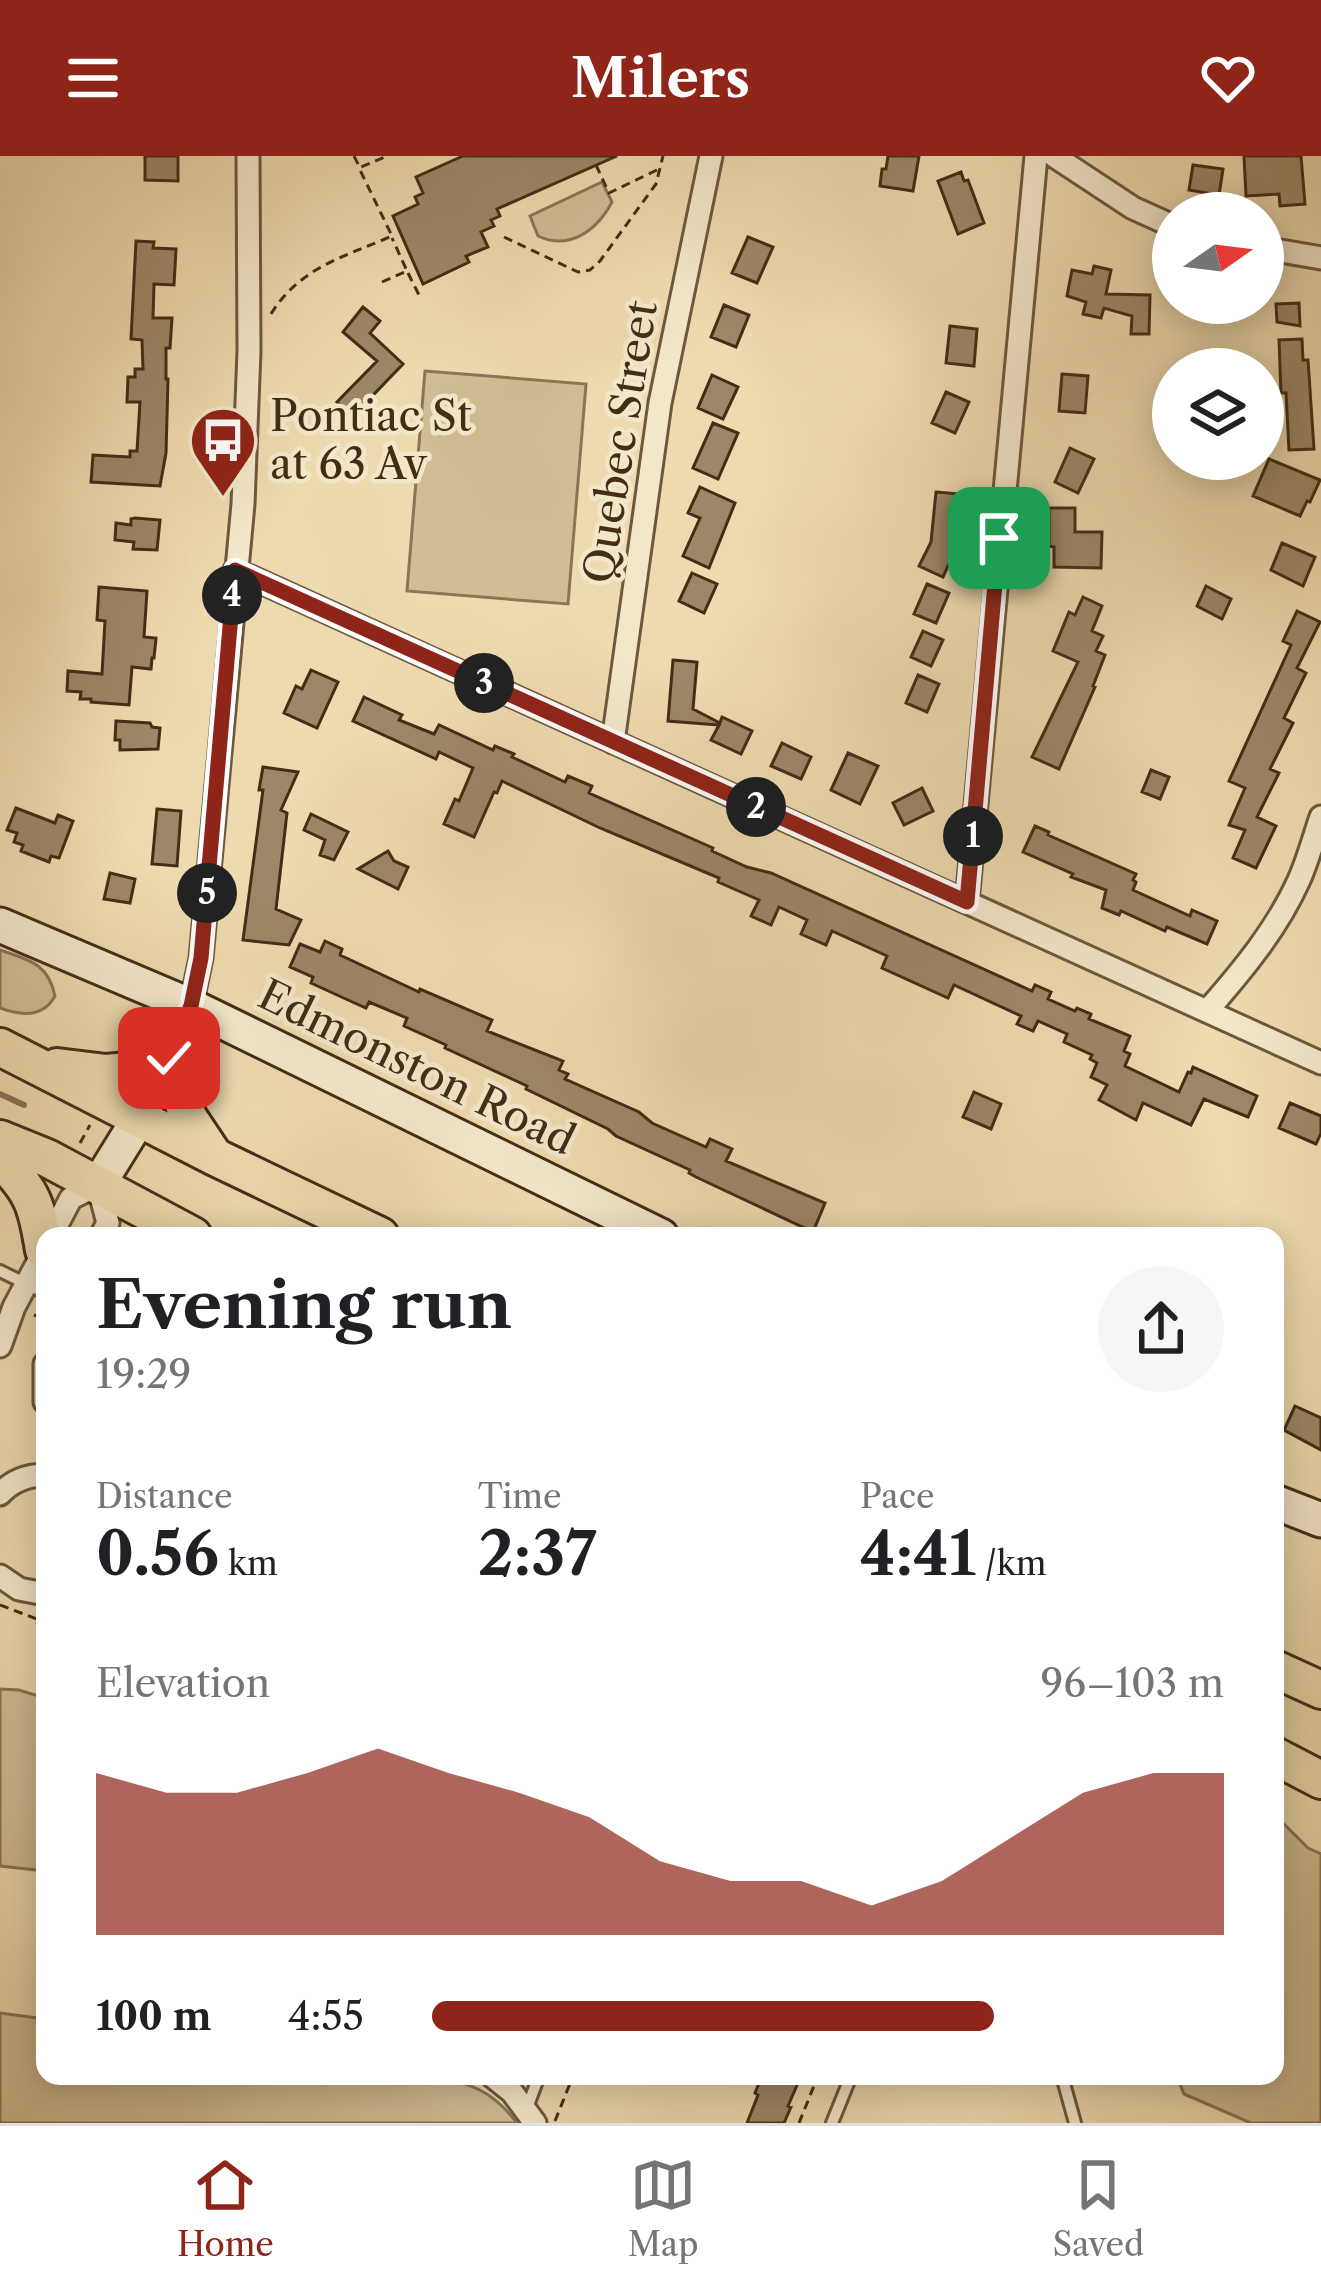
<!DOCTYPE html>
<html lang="en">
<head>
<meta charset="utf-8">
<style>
	body { margin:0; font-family:"Libre Caslon Text",serif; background:#f6f6f6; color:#202124; height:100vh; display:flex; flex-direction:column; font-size:45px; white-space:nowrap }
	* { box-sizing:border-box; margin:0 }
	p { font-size:39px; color:#757577 }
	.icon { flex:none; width:66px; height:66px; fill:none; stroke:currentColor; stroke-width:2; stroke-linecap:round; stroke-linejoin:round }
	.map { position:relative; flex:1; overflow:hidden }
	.sheet { position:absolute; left:36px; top:1071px; width:1248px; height:858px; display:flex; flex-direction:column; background:#fff; border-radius:24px; box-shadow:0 6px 30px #0003 }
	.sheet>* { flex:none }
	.needle { width:78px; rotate:76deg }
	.buttons { position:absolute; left:1152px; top:36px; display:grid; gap:24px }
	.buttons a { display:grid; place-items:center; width:132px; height:132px; border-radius:50%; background:#fff; box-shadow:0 6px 30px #0003; font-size:60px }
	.pin { position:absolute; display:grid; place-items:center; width:102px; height:102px; color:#fff; margin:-51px; border-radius:24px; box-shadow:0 6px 18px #0006 }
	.km { position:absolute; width:60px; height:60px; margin:-30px; border-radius:50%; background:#222; color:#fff; font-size:33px; line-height:60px; text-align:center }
	.round { display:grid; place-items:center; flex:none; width:126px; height:126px; border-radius:63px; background:#f6f6f6 }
	.summary { display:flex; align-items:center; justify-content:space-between; height:204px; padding:0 60px }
	h1 { font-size:66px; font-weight:700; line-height:90px }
	.stats { display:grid; grid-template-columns:repeat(3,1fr); gap:18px; height:204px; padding:12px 60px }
	.stats div { display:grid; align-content:center }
	.stats b { font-size:60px; font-weight:700 }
	.stats small { font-size:33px; font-weight:400 }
	.stats p { font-size:33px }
	.chart { height:336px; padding:24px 60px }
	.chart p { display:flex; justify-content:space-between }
	.chart svg { width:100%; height:216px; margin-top:12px; fill:#8f2418; opacity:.7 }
	ul { padding:0 60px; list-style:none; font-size:39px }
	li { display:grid; grid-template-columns:192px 144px 1fr; align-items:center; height:90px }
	li i { height:30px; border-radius:15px; background:#8f2418 }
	header { display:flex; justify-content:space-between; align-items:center; height:156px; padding:0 60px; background:#8f2418; color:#fff; font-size:54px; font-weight:700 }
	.dock { display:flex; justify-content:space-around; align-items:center; height:168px; border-top:3px solid #e0e0e0; background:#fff; font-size:33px; color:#757577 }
	.dock a { display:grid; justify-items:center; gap:6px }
	.dock .on { color:#8f2418 }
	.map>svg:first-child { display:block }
	.green { fill:#d0bd94; stroke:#8a7556; stroke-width:3 }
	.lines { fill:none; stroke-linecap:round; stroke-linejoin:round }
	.stream { stroke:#877153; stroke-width:6 }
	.building { fill:#9c8766; stroke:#442d17; stroke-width:3 }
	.lane-casing { stroke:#6e583d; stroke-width:16 }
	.street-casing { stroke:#6e583d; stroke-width:27 }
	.secondary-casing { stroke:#442d17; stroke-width:39 }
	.primary-casing { stroke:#442d17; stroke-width:42 }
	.path { stroke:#442d17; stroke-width:3; stroke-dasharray:9 6; stroke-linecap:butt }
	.lane { stroke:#f3e7ca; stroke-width:10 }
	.street { stroke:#f3e7ca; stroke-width:21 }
	.secondary { stroke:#f3e7ca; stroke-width:33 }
	.primary { stroke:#eddaae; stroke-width:36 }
	.route-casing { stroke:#fff; stroke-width:24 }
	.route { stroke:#8f2418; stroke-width:15 }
	.labels { text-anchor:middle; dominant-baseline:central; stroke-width:9; stroke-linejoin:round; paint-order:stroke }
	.poi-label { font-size:42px; fill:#442d17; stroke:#f3e7ca; text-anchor:start }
	.street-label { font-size:42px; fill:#442d17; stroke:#f3e7ca }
</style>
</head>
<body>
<header><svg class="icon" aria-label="menu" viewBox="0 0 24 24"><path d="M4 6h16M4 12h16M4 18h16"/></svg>Milers<svg class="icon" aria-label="heart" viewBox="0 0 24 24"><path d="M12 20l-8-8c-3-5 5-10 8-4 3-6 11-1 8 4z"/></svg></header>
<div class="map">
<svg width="1321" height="1967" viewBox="0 0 1321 1967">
	<rect width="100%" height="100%" fill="#eddaae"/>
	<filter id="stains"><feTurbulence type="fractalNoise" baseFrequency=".00167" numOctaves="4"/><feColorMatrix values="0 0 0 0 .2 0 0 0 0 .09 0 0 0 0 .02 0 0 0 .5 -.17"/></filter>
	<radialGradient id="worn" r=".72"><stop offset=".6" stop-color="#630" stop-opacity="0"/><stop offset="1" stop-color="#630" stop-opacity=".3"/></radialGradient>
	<path class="green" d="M602 26 612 46C597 74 570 95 538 80L530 60Z
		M425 215 586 228 568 448 407 435Z
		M0 794C29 804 48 807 55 840 43 862 21 860 0 852Z
		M0 1533 19 1534 45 1542V1715L0 1710Z
		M1275 1659 1308 1692 1321 1698V1967H1251L1184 1938 1177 1920H1275Z
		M0 1857 45 1863V1920H431C470 1927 492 1934 517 1967H0Z"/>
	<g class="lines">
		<path class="stream" d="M0 938 24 949"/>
	</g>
	<path class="building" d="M145 0H178V25L145 24Z
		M463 0H617L497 53 500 60 491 64 494 70 481 76 488 91 466 100 469 106 423 128 393 60 418 48 415 41 423 37 416 21Z
		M888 0H919L913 35 880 30 882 13H886Z
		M1244 0H1301L1305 48 1280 50 1279 38 1246 40Z
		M1193 9 1223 13 1219 39 1189 34Z
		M961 16 964 25 968 24 984 67 958 78 938 25Z
		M748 81 773 91 757 127 732 117Z
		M136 85 154 86 153 92 176 93 174 129 154 128 153 162H172L170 192H166V223H168L166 297 160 330 91 326 93 299 130 301V295H137L140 246H127L128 221H135V213H143L142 184 131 183Z
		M1094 110 1111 114 1106 138 1150 139 1149 178H1131L1132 160 1104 152 1101 162 1083 158 1086 146 1067 140 1072 114 1092 118Z
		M1299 147 1300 170 1277 166 1276 148Z
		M724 149 749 159 736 191 711 181Z
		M363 151 380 165 370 177 403 208 352 261 337 246 377 205 343 176Z
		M950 170 977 173 974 210 946 207Z
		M1302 183 1303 204H1308L1314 293 1289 294 1286 237H1281L1279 184Z
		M1062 218 1088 220 1085 257 1059 255Z
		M712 219 738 231 723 263 698 252Z
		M946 236 969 246 955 277 932 267Z
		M713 267 738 277 718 323 693 312Z
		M1070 292 1094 303 1078 337 1055 326Z
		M1269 303 1320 324 1310 346 1307 345 1300 360 1253 340Z
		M700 331 735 347 709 412 683 400 700 362 688 357Z
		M936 336 960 338 955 395 943 421 919 410 931 386Z
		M1049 352H1075V376H1102L1101 412 1054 411V391L1049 390Z
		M135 362 160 364 157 394 133 393 134 386 115 384 116 367 131 369V363Z
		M1282 387 1315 401 1303 430 1271 414Z
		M692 417 717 428 704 457 679 445Z
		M927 428 949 437 936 467 914 458Z
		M1206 430 1231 443 1222 463 1197 450Z
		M99 431 147 435 144 481 156 482 154 502H152L151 513 132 511 129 549 91 546V543H80L81 536 67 535 68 515 102 518 105 465 97 464Z
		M1083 441 1102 450 1092 475 1103 480 1096 495 1105 499 1093 530 1095 531 1059 613 1032 601 1078 506 1053 495 1069 456 1075 459Z
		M1297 455 1320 466 1297 512 1306 517 1284 562 1293 567 1270 613 1279 617 1257 661 1276 670 1256 712 1233 702 1245 674 1229 669 1245 632 1229 625 1291 489 1283 485Z
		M923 475 943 484 931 510 911 501Z
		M673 504 697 506 693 553 720 567 722 561 752 575 741 598 711 584 719 569 668 565Z
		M311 514 338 526 317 572 284 557 296 530 302 533Z
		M918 519 939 528 927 556 906 547Z
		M364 541 402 559 399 564 434 578 439 569 493 594 495 590 514 598 512 601 565 626 568 620 592 630 589 637 713 692 712 695 747 711 771 717 1032 835 1035 829 1051 836 1048 843 1075 855 1077 852 1091 858 1089 863 1130 880 1124 895 1130 898 1125 910 1179 936 1188 916 1191 917 1193 911 1257 940 1248 961 1204 943 1191 969 1143 947 1136 964 1099 944 1107 929 1091 921 1097 907 1090 903 1092 899 1064 886 1067 878 1038 865 1033 875 1017 868 1021 860 954 829 948 842 882 812 887 800 832 775 826 789 801 778 807 764 779 751 771 769 751 760 759 744 718 726 719 722 600 672 502 625 497 637 494 636 474 681 444 668 455 643 459 645 473 612 439 596 436 603 353 565Z
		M116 565 150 567 152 571 160 572 158 593 120 594V584H115Z
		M782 587 811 601 801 623 771 610Z
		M848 597 878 610 860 648 831 634Z
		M263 611 298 616 281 654 287 657 276 753 301 764 289 789 243 784 263 634H259Z
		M1151 614 1169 621 1160 643 1142 636Z
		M922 632 933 655 904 669 893 647Z
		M16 652 55 667 58 659 73 665 59 702 51 700 49 706 21 695 23 689 14 686 17 677 7 674Z
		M157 653 181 655 177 710 152 708Z
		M311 658 348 676 334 704 320 699 325 684 304 674Z
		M1035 670 1049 676 1048 679 1136 718 1133 724 1136 726 1133 734 1190 760 1192 754 1217 765 1207 788 1167 771 1165 775 1121 755 1119 759 1102 752 1106 734 1071 721 1073 718 1023 696Z
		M388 695 394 705 408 711 398 733 358 713Z
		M110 717 135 723 130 747 104 743Z
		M325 785 342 793 340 799 419 836 420 833 492 864 487 875 563 905 559 914 568 918 565 923 639 956 652 967 706 991 710 983 732 993 726 1005 825 1047 813 1076 696 1021 689 1017 690 1014 616 980 608 973 526 933 527 930 445 892 446 889 404 870 407 862 369 846 366 852 348 844 311 827 313 821 290 811 300 788 320 796Z
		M974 936 1001 948 991 973 963 961Z
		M1290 947 1321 960V977L1316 988 1279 972Z
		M1295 1250 1321 1262V1294L1284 1274Z
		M762 1920H801L788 1950 791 1951 784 1967H747L758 1939 755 1937Z"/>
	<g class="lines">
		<defs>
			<path id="lane" d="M0 1115 45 1137
				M1062 1920 1075 1967
				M527 1952 539 1920
				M832 1967 851 1920"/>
			<path id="street" d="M1054 0 1133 52 1173 70
				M1263 92 1321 102
				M235 414 1321 907
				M613 586 660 247 711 0
				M967 746 1036 0
				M191 850 201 802 243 348 249 195 248 0
				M1207 855C1242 815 1277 773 1299 724 1308 704 1314 681 1321 661
				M51 1080 71 1042 98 1029 108 1067 101 1080
				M0 1190 14 1151 45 1093
				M45 1208V1246
				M0 1338C12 1325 28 1319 45 1319
				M0 1420 19 1433 45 1438
				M492 1920 512 1936 535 1967"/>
			<path id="secondary" d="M0 769 191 850 661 1080
				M98 1029 140 961 191 850
				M1275 1346 1321 1364"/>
			<path id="primary" d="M0 891 215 1001 380 1080
				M57 911 106 917 129 915 169 902 188 961 212 997
				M0 983 47 1002 193 1080
				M0 1003C33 1035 37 1050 44 1094
				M1275 1513 1321 1534
				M1275 1600 1321 1624"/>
		</defs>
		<use href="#lane" class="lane-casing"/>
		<use href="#street" class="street-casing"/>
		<use href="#secondary" class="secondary-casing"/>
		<use href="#primary" class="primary-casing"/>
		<path class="path" d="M354 0 359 10
			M596 9 609 37 661 12
			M504 81 578 116 590 114 600 105 656 28 663 0
			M408 117 419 139
			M382 126 407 115 392 82
			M271 158C300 111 344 101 392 80L359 12 387 0
			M80 987 90 969
			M34 1159 45 1163
			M0 1449 45 1466
			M555 1965 573 1920
			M799 1967 818 1920"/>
		<use href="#lane" class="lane"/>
		<use href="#street" class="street"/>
		<use href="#secondary" class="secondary"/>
		<use href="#primary" class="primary"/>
	</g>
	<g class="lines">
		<defs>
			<path id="route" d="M169 902 191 850 201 802 235 414 967 746 999 382"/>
		</defs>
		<use href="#route" class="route-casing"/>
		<use href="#route" class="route"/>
	</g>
	<defs>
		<symbol id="bus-pin" viewBox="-11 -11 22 30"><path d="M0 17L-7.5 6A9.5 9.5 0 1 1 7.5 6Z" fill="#8f2418" stroke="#f3e7ca"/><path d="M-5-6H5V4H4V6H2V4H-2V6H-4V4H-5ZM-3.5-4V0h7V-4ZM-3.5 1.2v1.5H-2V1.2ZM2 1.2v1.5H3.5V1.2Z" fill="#fff"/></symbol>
	</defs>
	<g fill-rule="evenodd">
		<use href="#bus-pin" x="185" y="246" width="76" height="104"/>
	</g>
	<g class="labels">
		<g class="poi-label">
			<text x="270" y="260">Pontiac St<tspan x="270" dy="48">at 63 Av</tspan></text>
		</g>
		<g class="street-label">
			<text transform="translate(620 286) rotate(-81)">Quebec Street</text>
			<text transform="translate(417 911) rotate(26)">Edmonston Road</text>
		</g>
	</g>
	<rect width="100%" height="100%" filter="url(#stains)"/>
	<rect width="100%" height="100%" fill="url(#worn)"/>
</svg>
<div class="buttons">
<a><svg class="needle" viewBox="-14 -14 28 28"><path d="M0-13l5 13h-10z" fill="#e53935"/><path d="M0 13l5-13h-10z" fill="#757577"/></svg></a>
<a><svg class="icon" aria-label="layers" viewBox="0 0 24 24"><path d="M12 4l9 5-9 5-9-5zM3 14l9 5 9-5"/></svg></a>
</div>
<div class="pin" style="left:999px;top:382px;background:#1e9e55"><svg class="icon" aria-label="arrive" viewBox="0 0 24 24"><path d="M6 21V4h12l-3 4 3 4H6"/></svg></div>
<div class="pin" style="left:169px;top:902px;background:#d93025"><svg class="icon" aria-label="check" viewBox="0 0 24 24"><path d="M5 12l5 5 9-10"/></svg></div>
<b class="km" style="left:973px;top:680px">1</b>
<b class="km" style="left:756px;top:651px">2</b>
<b class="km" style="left:484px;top:527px">3</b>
<b class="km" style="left:232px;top:439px">4</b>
<b class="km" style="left:207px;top:737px">5</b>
<section class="sheet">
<div class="summary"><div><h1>Evening run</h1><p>19:29</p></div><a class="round"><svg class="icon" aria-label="share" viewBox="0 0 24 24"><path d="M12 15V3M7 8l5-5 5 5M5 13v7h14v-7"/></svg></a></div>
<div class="stats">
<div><p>Distance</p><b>0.56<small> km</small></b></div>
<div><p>Time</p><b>2:37</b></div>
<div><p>Pace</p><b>4:41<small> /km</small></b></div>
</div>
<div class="chart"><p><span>Elevation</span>96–103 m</p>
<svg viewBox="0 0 160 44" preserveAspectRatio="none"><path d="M0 44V11L10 15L20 15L30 11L40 6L50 11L60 15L70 20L80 29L90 33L100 33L110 38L120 33L130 24L140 15L150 11L160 11V44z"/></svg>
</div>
<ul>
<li><b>100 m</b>4:55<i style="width:71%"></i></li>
</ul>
</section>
</div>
<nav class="dock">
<a class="on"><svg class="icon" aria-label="home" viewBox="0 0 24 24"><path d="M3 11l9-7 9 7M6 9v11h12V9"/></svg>Home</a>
<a><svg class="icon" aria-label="map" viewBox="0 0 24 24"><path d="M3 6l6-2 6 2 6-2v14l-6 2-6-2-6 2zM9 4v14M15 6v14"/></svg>Map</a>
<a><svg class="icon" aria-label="saved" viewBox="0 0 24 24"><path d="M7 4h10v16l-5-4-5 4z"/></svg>Saved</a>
</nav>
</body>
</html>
